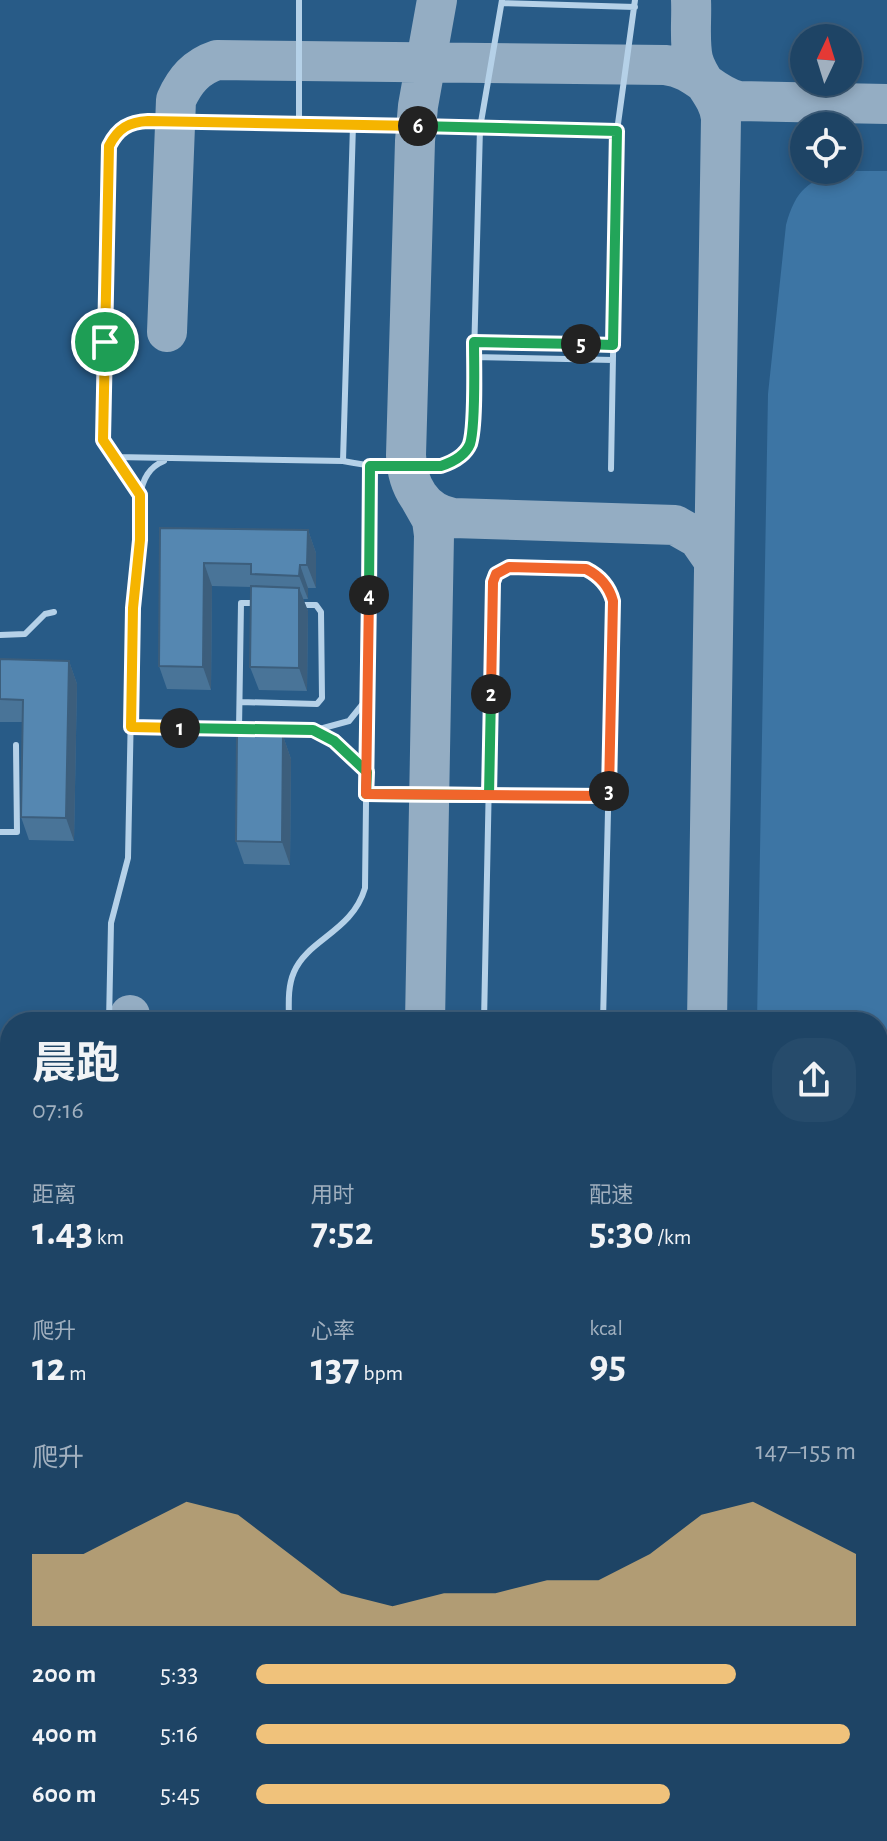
<!DOCTYPE html>
<html lang="zh">
<head>
<meta charset="utf-8">
<style>
	body { margin:0; font-family:"Alegreya Sans","Noto Sans SC",sans-serif; background:#264b6b; color:#f1f3f6; height:100vh; display:flex; flex-direction:column; font-size:30px; white-space:nowrap }
	* { box-sizing:border-box; margin:0 }
	p { font-size:26px; color:#a1b0bf }
	.icon { flex:none; width:44px; height:44px; fill:none; stroke:currentColor; stroke-width:2; stroke-linecap:round; stroke-linejoin:round }
	.map { position:relative; flex:1; overflow:hidden }
	.details { position:absolute; left:0px; top:1012px; width:888px; height:830px; display:flex; flex-direction:column; background:#1e4465; border-radius:32px 32px 0 0; box-shadow:0 4px 12px #0003,0 0 0 2px #3c5c79 }
	.details>* { flex:none }
	.needle { width:52px; rotate:4deg }
	.fabs { position:absolute; left:790px; top:24px; display:grid; gap:16px }
	.fabs a { display:grid; place-items:center; width:72px; height:72px; border-radius:50%; background:#1e4465; box-shadow:0 4px 12px #0003,0 0 0 2px #3c5c79; font-size:40px }
	.pin { position:absolute; display:grid; place-items:center; width:68px; height:68px; color:#fff; margin:-34px; border:4px solid #fff; border-radius:50%; box-shadow:0 2px 8px #0007 }
	.km { position:absolute; width:40px; height:40px; margin:-20px; border-radius:50%; background:#222; color:#fff; font-size:22px; line-height:40px; text-align:center }
	.round { display:grid; place-items:center; flex:none; width:84px; height:84px; border-radius:32px; background:#264b6b }
	.summary { display:flex; align-items:center; justify-content:space-between; height:136px; padding:0 32px }
	h1 { font-size:44px; font-weight:700; line-height:60px }
	.stats { display:grid; grid-template-columns:repeat(3,1fr); gap:12px; height:136px; padding:8px 32px }
	.stats div { display:grid; align-content:center }
	.stats b { font-size:40px; font-weight:700 }
	.stats small { font-size:22px; font-weight:400 }
	.stats p { font-size:22px }
	.chart { height:224px; padding:16px 32px }
	.chart p { display:flex; justify-content:space-between }
	.chart svg { width:100%; height:144px; margin-top:8px; fill:#f0c27b; opacity:.7 }
	ul { padding:0 32px; list-style:none; font-size:26px }
	li { display:grid; grid-template-columns:128px 96px 1fr; align-items:center; height:60px }
	li i { height:20px; border-radius:10px; background:#f0c27b }
	.map>svg:first-child { display:block }
	.green { fill:#3d75a4 }
	.lines { fill:none; stroke-linecap:round; stroke-linejoin:round }
	.taxiway { stroke:#94adc3; stroke-width:40 }
	.service { stroke:#b5d1e8; stroke-width:6 }
	.wall { fill:#497498 }
	.shaded-wall { fill:#3c5e7c }
	.building { fill:#5587b1; stroke:#3c5e7c; stroke-width:2 }
	.split-1-casing { stroke:#fff; stroke-width:16 }
	.split-2-casing { stroke:#fff; stroke-width:16 }
	.split-3-casing { stroke:#fff; stroke-width:16 }
	.split-4-casing { stroke:#fff; stroke-width:16 }
	.split-5-casing { stroke:#fff; stroke-width:16 }
	.split-6-casing { stroke:#fff; stroke-width:16 }
	.split-7-casing { stroke:#fff; stroke-width:16 }
	.split-1 { stroke:#f5b400; stroke-width:10 }
	.split-2 { stroke:#22a559; stroke-width:10 }
	.split-3 { stroke:#f0652b; stroke-width:10 }
	.split-4 { stroke:#f0652b; stroke-width:10 }
	.split-5 { stroke:#22a559; stroke-width:10 }
	.split-6 { stroke:#22a559; stroke-width:10 }
	.split-7 { stroke:#f5b400; stroke-width:10 }
</style>
</head>
<body>
<div class="map">
<svg width="887" height="1841" viewBox="0 0 887 1841">
	<rect width="100%" height="100%" fill="#285b87"/>
	<path class="green" d="M844 171H887V1375H878V1022H757L768 394 786 225C796 189 808 180 844 171Z
		M878 1499H887V1841H757L756 1832H878Z
		M526 1832H643V1841H526Z"/>
	<g class="lines">
		<path class="taxiway" d="M437 0 418 106 415 141 406 455C407 485 422 513 453 518L675 525 698 538 714 561
			M691 0C692 19 689 41 693 59 699 82 718 94 721 118L707 1022
			M167 332 176 100C185 80 196 67 217 60L665 65C696 68 710 94 738 101L887 104
			M419 497 432 520 434 535 425 1022
			M130 1022V1015
			M878 1442H887
			M703 1832 704 1841
			M472 1841V1832"/>
		<path class="service" d="M502 3 635 7
			M299 124V0
			M474 342 613 345
			M474 357 613 360
			M115 457 343 461C379 468 464 483 472 433L480 128 502 0
			M343 461 353 125
			M611 469 617 131 635 0
			M140 495C143 479 149 467 164 461
			M0 635 25 634 45 614 54 612
			M240 702 317 704 322 698 321 612 316 605H299
			M131 727 313 730 334 741 367 772
			M239 729 241 603H256
			M316 730 349 721 366 700
			M366 794 609 796
			M0 832H17L16 745
			M109 1022 111 923 128 858 133 608 140 540V495L103 440 109 146C118 128 129 122 148 121L617 131
			M289 1022C289 1006 287 988 294 972 308 939 352 932 365 888L370 466
			M484 1022 493 582 496 574 509 567 586 569 601 579 613 601 603 1022
			M97 1841 98 1832
			M423 1841V1832"/>
	</g>
	<path class="wall" d="M160 528 308 530 316 553V588H308V599H303L308 611 307 691 259 690 250 667 251 587 212 586 211 690 167 689 159 666Z
		M0 659 69 661 77 684 74 841 29 840 21 817 23 722H0Z
		M283 736 291 759 290 865 244 864 236 841Z
		M0 1080 10 1081V1373H0Z
		M0 1468H10V1600H0Z"/>
	<path class="shaded-wall" d="M308 530 316 553V588L307 565Z
		M204 563 212 586 211 690 203 667Z
		M300 565 308 588V599L299 576Z
		M299 588 308 611 307 691 299 668Z
		M69 661 77 684 74 841 66 818Z
		M283 736 291 759 290 865 282 842Z"/>
	<path class="building" d="M160 528 308 530 307 565H300L299 576 251 574V564L204 563 203 667 159 666Z
		M251 586 299 588V668L250 667Z
		M0 659 69 661 66 818 21 817 23 700 0 699Z
		M237 735 283 736 282 842 236 841Z
		M0 1080 10 1081V1350H0Z
		M0 1468H10V1577H0Z"/>
	<g class="lines">
		<defs>
			<path id="split-1" d="M105 342 103 440 140 495V540L133 608 131 727 180 728"/>
			<path id="split-2" d="M180 728 313 730 334 741 367 772 366 794 489 795 491 694"/>
			<path id="split-3" d="M491 694 493 582 496 574 509 567 586 569C600 576 609 586 613 601L609 791"/>
			<path id="split-4" d="M369 595 366 794 609 796V791"/>
			<path id="split-5" d="M369 595 370 466H441C453 462 465 456 470 444 476 425 474 365 474 342L581 344"/>
			<path id="split-6" d="M418 126 617 131 613 345 581 344"/>
			<path id="split-7" d="M105 342 109 146C118 128 129 122 148 121L418 126"/>
		</defs>
		<use href="#split-1" class="split-1-casing"/>
		<use href="#split-2" class="split-2-casing"/>
		<use href="#split-3" class="split-3-casing"/>
		<use href="#split-4" class="split-4-casing"/>
		<use href="#split-5" class="split-5-casing"/>
		<use href="#split-6" class="split-6-casing"/>
		<use href="#split-7" class="split-7-casing"/>
		<use href="#split-1" class="split-1"/>
		<use href="#split-2" class="split-2"/>
		<use href="#split-3" class="split-3"/>
		<use href="#split-4" class="split-4"/>
		<use href="#split-5" class="split-5"/>
		<use href="#split-6" class="split-6"/>
		<use href="#split-7" class="split-7"/>
	</g>
</svg>
<div class="fabs">
<a><svg class="needle" viewBox="-14 -14 28 28"><path d="M0-13l5 13h-10z" fill="#e53935"/><path d="M0 13l5-13h-10z" fill="#a1b0bf"/></svg></a>
<a><svg class="icon" aria-label="locate" viewBox="0 0 24 24"><circle cx="12" cy="12" r="6"/><path d="M12 2v4M12 18v4M2 12h4M18 12h4"/></svg></a>
</div>
<div class="pin" style="left:105px;top:342px;background:#1e9e55"><svg class="icon" aria-label="arrive" viewBox="0 0 24 24"><path d="M6 21V4h12l-3 4 3 4H6"/></svg></div>
<b class="km" style="left:180px;top:728px">1</b>
<b class="km" style="left:491px;top:694px">2</b>
<b class="km" style="left:609px;top:791px">3</b>
<b class="km" style="left:369px;top:595px">4</b>
<b class="km" style="left:581px;top:344px">5</b>
<b class="km" style="left:418px;top:126px">6</b>
<section class="details">
<div class="summary"><div><h1>晨跑</h1><p>07:16</p></div><a class="round"><svg class="icon" aria-label="share" viewBox="0 0 24 24"><path d="M12 15V3M7 8l5-5 5 5M5 13v7h14v-7"/></svg></a></div>
<div class="stats">
<div><p>距离</p><b>1.43<small> km</small></b></div>
<div><p>用时</p><b>7:52</b></div>
<div><p>配速</p><b>5:30<small> /km</small></b></div>
</div>
<div class="stats">
<div><p>爬升</p><b>12<small> m</small></b></div>
<div><p>心率</p><b>137<small> bpm</small></b></div>
<div><p>kcal</p><b>95</b></div>
</div>
<div class="chart"><p><span>爬升</span>147–155 m</p>
<svg viewBox="0 0 160 44" preserveAspectRatio="none"><path d="M0 44V22L10 22L20 14L30 6L40 10L50 22L60 34L70 38L80 34L90 34L100 30L110 30L120 22L130 10L140 6L150 14L160 22V44z"/></svg>
</div>
<ul>
<li><b>200 m</b>5:33<i style="width:80%"></i></li>
<li><b>400 m</b>5:16<i style="width:99%"></i></li>
<li><b>600 m</b>5:45<i style="width:69%"></i></li>
</ul>
</section>
</div>
</body>
</html>
